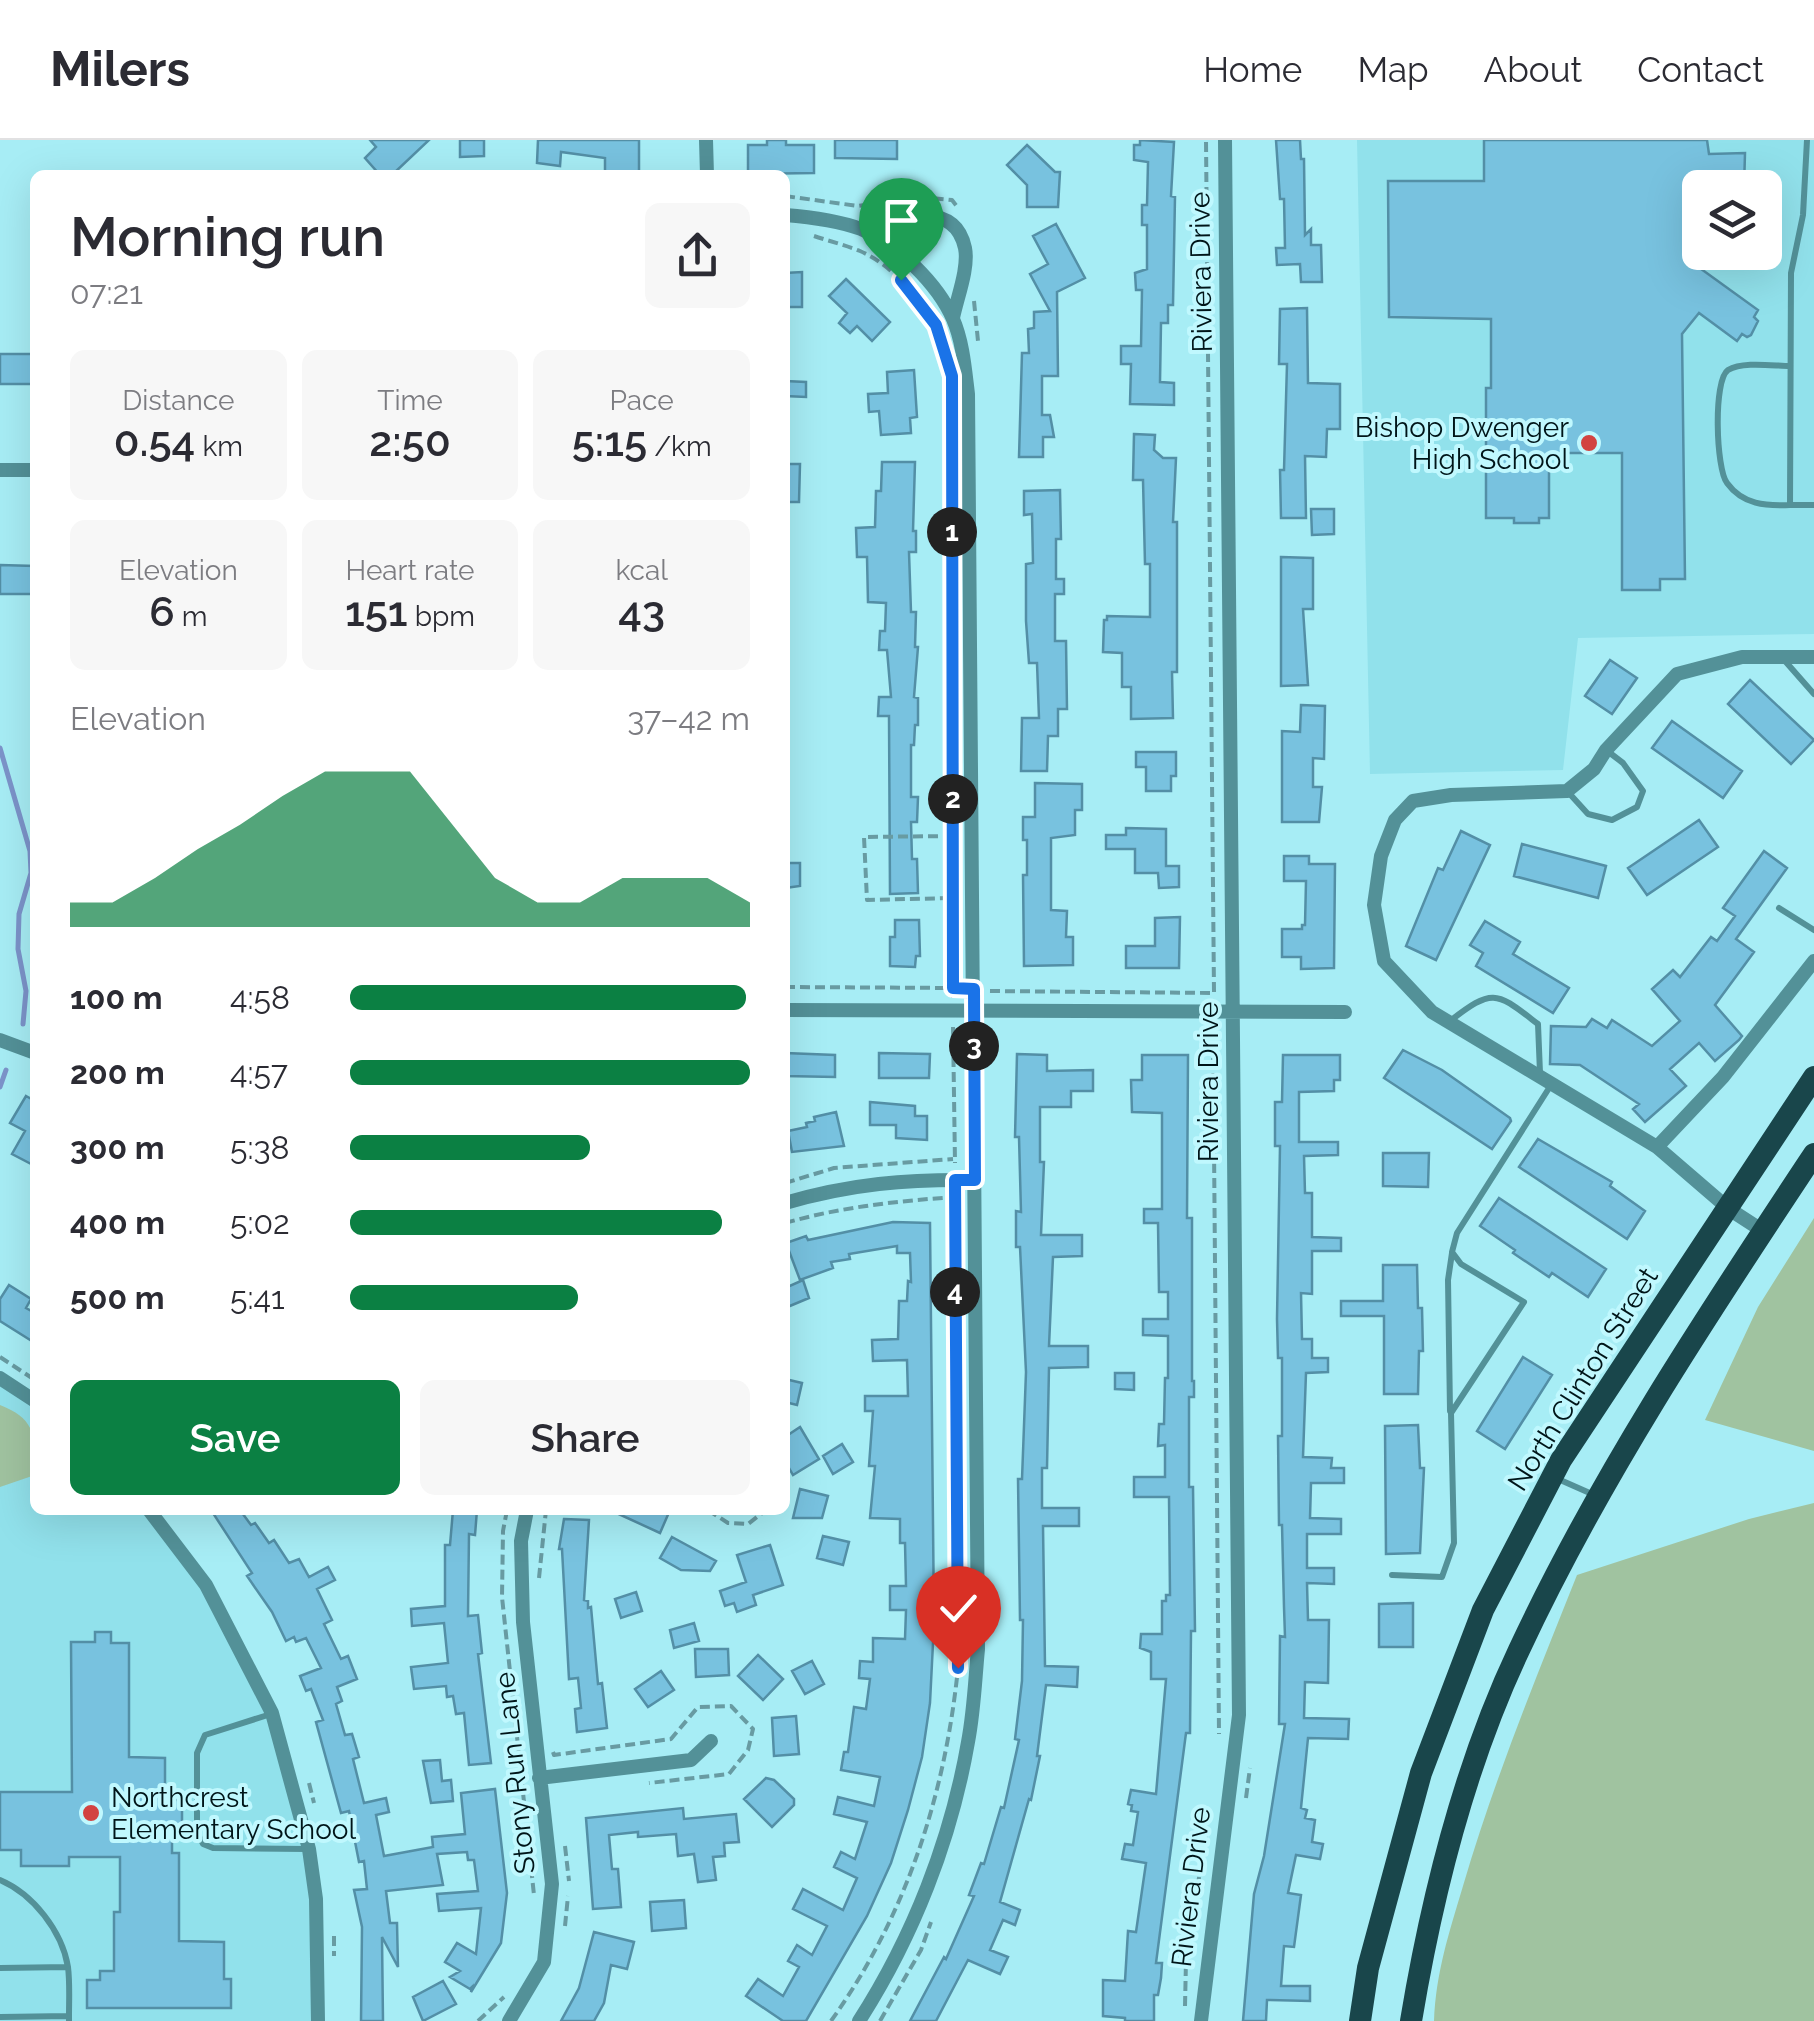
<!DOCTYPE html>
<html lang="en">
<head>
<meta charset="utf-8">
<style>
	body { margin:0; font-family:Raleway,sans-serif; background:#f7f7f7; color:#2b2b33; height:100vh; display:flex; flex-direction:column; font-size:38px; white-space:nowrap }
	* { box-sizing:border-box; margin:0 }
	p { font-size:32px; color:#7c7c81 }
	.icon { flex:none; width:55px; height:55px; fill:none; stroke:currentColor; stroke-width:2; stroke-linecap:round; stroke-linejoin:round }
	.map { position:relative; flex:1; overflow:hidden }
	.drawer { position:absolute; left:30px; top:30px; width:760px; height:1345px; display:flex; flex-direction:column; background:#fff; border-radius:15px; box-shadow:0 10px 40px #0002 }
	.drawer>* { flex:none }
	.tools { position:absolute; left:1682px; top:30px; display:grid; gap:20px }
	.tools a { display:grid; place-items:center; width:100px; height:100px; border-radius:15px; background:#fff; box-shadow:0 10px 40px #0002; font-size:50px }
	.pin { position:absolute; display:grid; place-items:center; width:85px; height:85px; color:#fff; margin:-102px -42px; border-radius:50% 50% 50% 0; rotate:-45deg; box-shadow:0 0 10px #0007 }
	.pin .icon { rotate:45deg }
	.km { position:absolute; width:50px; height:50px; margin:-25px; border-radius:50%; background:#222; color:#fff; font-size:28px; line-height:50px; text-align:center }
	.round { display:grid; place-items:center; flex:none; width:105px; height:105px; border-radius:15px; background:#f7f7f7 }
	.overview { display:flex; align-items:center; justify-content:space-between; height:170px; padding:0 40px }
	h1 { font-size:55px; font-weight:600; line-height:75px }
	.stats { display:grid; grid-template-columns:repeat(3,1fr); gap:15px; height:170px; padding:10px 40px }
	.stats div { display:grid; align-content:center; border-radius:15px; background:#f7f7f7; text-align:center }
	.stats b { font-size:42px; font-weight:600 }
	.stats small { font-size:28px; font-weight:400 }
	.stats p { font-size:28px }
	.chart { height:280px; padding:20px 40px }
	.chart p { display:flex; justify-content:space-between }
	.chart svg { width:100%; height:180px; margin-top:10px; fill:#0b8043; opacity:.7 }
	.primary-button { display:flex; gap:20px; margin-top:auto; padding:20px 40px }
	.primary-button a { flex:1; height:115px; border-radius:15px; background:#0b8043; color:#fff; font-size:40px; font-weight:600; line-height:115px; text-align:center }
	.primary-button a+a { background:#f7f7f7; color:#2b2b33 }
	ul { padding:0 40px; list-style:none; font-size:32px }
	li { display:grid; grid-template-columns:160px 120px 1fr; align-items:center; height:75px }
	li i { height:25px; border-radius:12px; background:#0b8043 }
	header { display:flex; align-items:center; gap:60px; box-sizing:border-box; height:140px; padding:0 50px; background:#fff; border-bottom:2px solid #e1e1e2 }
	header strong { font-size:48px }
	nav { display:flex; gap:55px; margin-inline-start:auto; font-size:35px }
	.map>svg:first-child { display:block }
	.built { fill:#91e1eb; fill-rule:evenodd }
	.green { fill:#a0c3a0 }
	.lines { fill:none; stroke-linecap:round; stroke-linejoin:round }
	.stream { stroke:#7c94ca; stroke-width:5 }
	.building { fill:#78c2df; stroke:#538fa6; stroke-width:2.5 }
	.path { stroke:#689ba2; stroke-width:4; stroke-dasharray:10 5; stroke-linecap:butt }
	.service { stroke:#539198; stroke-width:6 }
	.minor { stroke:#539198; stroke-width:14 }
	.primary { stroke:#19464b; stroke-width:22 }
	.route-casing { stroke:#fff; stroke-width:20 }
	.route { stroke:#1a73e8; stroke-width:12 }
	.poi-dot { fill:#d24341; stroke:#c0f8fe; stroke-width:4 }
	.labels { text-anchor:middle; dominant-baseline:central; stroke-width:8; stroke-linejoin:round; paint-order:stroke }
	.street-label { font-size:28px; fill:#001519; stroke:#c0f8fe }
	.poi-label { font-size:28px; fill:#001519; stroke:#c0f8fe; text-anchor:end }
</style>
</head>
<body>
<header>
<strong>Milers</strong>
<nav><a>Home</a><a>Map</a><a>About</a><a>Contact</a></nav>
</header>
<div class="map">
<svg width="1814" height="1881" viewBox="0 0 1814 1881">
	<rect width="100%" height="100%" fill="#a7edf5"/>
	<path class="built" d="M1357 0H1814V494L1578 498 1563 630 1370 634ZM1700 48H1765V112H1700Z
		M0 1238 35 1261V1370H149L206 1445 272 1573 304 1683 318 1881H0Z"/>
	<path class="green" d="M1814 1078V1311L1705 1280 1758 1167Z
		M0 1265C38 1280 35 1298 35 1335L0 1347Z
		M1814 1363V1881H1434C1436 1832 1449 1793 1463 1746 1494 1640 1536 1538 1577 1435L1749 1379Z"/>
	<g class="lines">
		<path class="stream" d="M0 608 30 711 31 733 19 774 18 809 26 851 23 884
			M0 947 6 930"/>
	</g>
	<path class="building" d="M370 0H429L392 35H380L365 18 376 7Z
		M460 0H484V16L460 17Z
		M538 0H639V33L605 34V18L561 12 560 26 537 23Z
		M767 0H786V5H814V33L748 34V5H767Z
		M835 0H897V19L835 18Z
		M1140 0 1174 2 1171 56 1175 57 1173 165H1168V183H1161L1160 242 1174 243V265L1130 264 1131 224H1121V206H1141L1142 150H1136L1135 133 1147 129V85H1142V65H1147L1148 22 1134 20V5H1140Z
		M1276 0H1300L1301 19H1304L1305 95 1311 89V105H1321L1322 142H1301L1300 124 1277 125 1276 108H1285L1284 59H1280Z
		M1484 0H1707L1709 14 1745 13 1744 48H1700V112H1760L1761 126H1697L1758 170 1754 177 1758 181 1751 195 1747 197 1742 194 1737 201 1699 173 1682 194 1685 439H1660V450H1622V313H1549V378H1539V383H1514V378H1486V248H1491V179L1389 177 1388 41H1484Z
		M1027 5 1055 32H1060L1058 67H1027V45L1007 25Z
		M1056 84 1085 138 1057 152 1058 236H1042V275H1050L1054 297H1043V317H1019L1022 213H1029L1028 189 1034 188V172L1050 171 1030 134 1048 124 1033 96Z
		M802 132V167H785V133Z
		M846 139 890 182 872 201 857 186 850 193 839 183 847 173 829 156Z
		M1307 168 1308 243 1340 244V289H1327L1326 317 1305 316 1306 378H1281L1280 330H1284L1287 224H1279L1280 169Z
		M0 214H35V244H0Z
		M914 230 917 277 910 278 911 293 881 295 879 271 869 272 868 254 888 253 887 232Z
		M785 241 806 242V257L785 256Z
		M1134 294 1155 295 1154 310 1163 318H1176L1173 382H1177V532H1172L1173 578 1131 579V547H1122V513L1103 512 1104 480H1107V476L1150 477V424H1145L1143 340H1133Z
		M882 322H915L913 391H916V412H909L911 472H916L915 507H918L914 557 918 558V585H915L914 605H911V657H918L917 682H911L912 719H917L918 753 890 754 889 576H878L879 557H891L887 510H879L880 491H885L886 463 868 462 867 417H857L856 388 875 387 876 351H881Z
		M785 324H800L799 362H785Z
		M1060 350 1061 399H1056V439H1064V454H1055V501H1066L1067 569H1058V596H1048L1047 631H1021L1022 578H1039L1037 523H1029L1026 481V424L1033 423 1032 374 1024 375V351Z
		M1311 369H1334V394L1312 395Z
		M1281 417 1313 418V469H1303L1308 545 1281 546Z
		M0 425 35 426V454H0Z
		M1610 520 1637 538 1612 574 1585 556Z
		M1750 540 1814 600 1791 624 1728 564Z
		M1301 565 1325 566 1324 619 1313 618V647H1322L1319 682H1282V591L1300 592Z
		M1672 581 1742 631 1723 658 1652 608Z
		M1136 612H1176V636H1171V651H1146V627H1136Z
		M1035 643 1082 644V670H1075V695L1051 698V770L1067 771 1066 797H1073V825L1024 826 1023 735H1027V700H1023V677H1035Z
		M1699 680 1718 707 1647 755 1628 728Z
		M1126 688 1166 689V726H1179V747L1159 748 1158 733H1135V709H1106V695H1126Z
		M1461 691 1490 705 1436 820 1406 806 1438 728 1443 730Z
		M1522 704 1606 726 1598 758 1514 736Z
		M1764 711 1787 728 1736 799 1754 812 1715 865 1742 896 1739 900 1715 921 1699 903 1670 929 1686 946 1645 982 1633 969 1639 964 1580 925 1550 924 1551 886 1586 887 1592 879 1607 888 1612 880 1652 906 1680 881 1652 849 1673 830 1680 837 1711 797 1717 801 1735 776 1723 768Z
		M1284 716H1309V724H1335L1334 828 1301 829V817H1282V789H1302V785H1305L1306 741H1284Z
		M785 723H800V746L785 748Z
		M1180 777 1179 828H1126V806H1155V778Z
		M895 780H919L920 816H916L915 827 890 826V797H895Z
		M1485 781 1520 802 1513 814 1569 848 1553 873 1476 826 1483 813 1470 805Z
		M1403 910 1442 930 1510 978 1511 981 1492 1009 1384 938Z
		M785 913 835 915V937L785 936Z
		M879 913 930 914 929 938H879Z
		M1017 914 1047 915V931L1093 930V951H1071V967H1040V1022H1044L1041 1095H1082V1116L1053 1117 1049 1206H1088V1227L1049 1228 1047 1328H1042V1368H1079V1386H1043L1045 1526 1078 1527 1077 1547 1046 1545 1037 1616H1040L1031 1660 1029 1659 1000 1762 1020 1770 1015 1785 1003 1780 990 1810 1008 1817 1000 1834 968 1820 936 1881H910L944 1817 946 1819 974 1756 969 1755 981 1723 984 1724 1001 1667 1004 1668 1019 1600 1015 1599 1022 1541 1023 1480H1020L1018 1339H1022L1026 1232 1020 1107H1016V1071L1021 1072 1019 997H1015Z
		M1142 915H1188L1187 1078H1192V1241H1194V1257H1189V1347H1193L1195 1491H1191L1190 1593H1186L1156 1823H1162L1161 1838 1158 1855H1154V1881H1125V1878L1103 1876V1840L1125 1841 1128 1791 1136 1792 1146 1723 1122 1719 1125 1704 1133 1705 1138 1672 1131 1671 1132 1665 1128 1664 1131 1650 1156 1654 1166 1539H1151V1512L1140 1508 1141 1494H1162V1461H1166V1455H1170L1169 1357H1134V1337H1165V1305L1158 1306 1159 1284H1164L1165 1238H1168V1196L1143 1195V1179H1168V1152H1159L1158 1083H1144V1069H1162V973L1132 972 1131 940H1142Z
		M1283 915H1340V940H1334V951L1299 952V1002H1338V1015L1304 1016 1305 1053H1312V1097L1341 1098V1111H1312V1154L1301 1153 1302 1199H1312V1218H1328V1232L1306 1233 1303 1317 1332 1318 1331 1328H1344V1343H1311L1310 1378 1341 1379V1394H1307V1428H1334V1444L1307 1443 1308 1480H1329L1328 1543 1305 1542 1304 1578 1349 1579 1348 1599 1308 1598 1301 1668 1307 1670 1305 1678 1315 1680 1312 1702 1323 1704 1320 1719 1296 1715 1288 1753 1301 1755 1294 1807 1284 1806 1281 1846H1310V1861L1267 1860 1266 1881H1243L1254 1754 1264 1716 1285 1584H1279L1280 1496 1285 1497 1284 1467 1282 1385H1279L1278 1296H1282V1218H1278L1277 1179 1280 1006H1275V962H1282Z
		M26 956 35 961V1026L12 1014 25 991 10 983Z
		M870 962 915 966V976H927V1000L896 998V985H870Z
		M836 972 844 1006 792 1012 788 991 807 987 806 983 815 981 814 977Z
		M1538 999 1612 1042 1610 1046 1645 1071 1627 1099 1519 1027Z
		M1383 1013H1429L1428 1047 1383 1046Z
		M1499 1058 1606 1129 1588 1157 1552 1133 1549 1137 1513 1113 1515 1110 1480 1086Z
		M893 1082 930 1083 934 1483 930 1563 922 1617 908 1670 891 1723 867 1776 806 1881H783L746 1856 758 1839 783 1856 799 1827 788 1821 797 1805 812 1815 827 1786 793 1769 803 1749 843 1770 857 1738 834 1727 841 1712 855 1719 867 1682 834 1674 838 1657 874 1666 880 1637 841 1630 844 1612H848L854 1567 866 1569 870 1539 859 1538 860 1521 873 1522V1498L905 1499 906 1470H890V1446H906L905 1403H900V1379L870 1378 875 1326H869L873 1271H865V1256H908L907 1220 873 1221 872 1200 898 1199 899 1161H907L908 1141 911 1142 910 1113H897V1106L849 1114 850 1119 831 1122 833 1128 800 1140 786 1103 806 1096 808 1100Z
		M1383 1125H1417L1418 1168H1422L1423 1211H1419L1418 1254H1384V1176H1341V1161H1383Z
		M803 1140 809 1158 785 1168V1148Z
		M9 1145 31 1159 26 1168 35 1173V1203L0 1181V1159Z
		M1523 1217 1552 1235 1505 1309 1477 1291Z
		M1115 1233H1134V1250L1115 1249Z
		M785 1239 802 1243 797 1265 785 1262Z
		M1418 1285 1420 1328H1424L1420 1413 1386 1414 1385 1286Z
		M800 1287 819 1319 793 1335 785 1321V1297Z
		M842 1304 853 1322 833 1334 823 1316Z
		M800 1349 828 1356 822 1378H793Z
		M211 1370H240L251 1385 255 1383 269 1403 274 1400 289 1423 299 1419 309 1437 328 1427 335 1440 317 1449 332 1480 324 1484 341 1519 348 1516 357 1539 337 1547 342 1561 336 1564 345 1595 352 1594 359 1617 353 1619 364 1663 386 1658 389 1672 376 1675 384 1716 433 1707 432 1697 465 1694 461 1653 495 1649 507 1753 501 1803 471 1852 472 1847 470 1849 450 1837 460 1831 445 1822 457 1803 476 1814 481 1768 439 1771 437 1754 478 1751 474 1720H468L467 1712 437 1714 443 1745 386 1751 390 1783H397L398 1827 382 1797 383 1881H361L362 1787 354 1750 367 1749 364 1721 359 1722 349 1671 341 1673 316 1582 323 1580 311 1549 306 1551 300 1536 321 1528 306 1498 296 1502 294 1497 286 1501 272 1472 247 1436 252 1433Z
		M453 1370H477L475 1395 469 1394 468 1476 478 1475 482 1513 478 1514 491 1623 469 1625 464 1573 456 1574 453 1556 447 1557 446 1546 414 1549 411 1527 448 1523 444 1483 412 1486 411 1469 445 1466V1405H450Z
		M610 1370H670L660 1393Z
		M564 1379 589 1380 584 1460 588 1461V1468L591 1467 598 1544 602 1543 607 1588 577 1592 575 1569 581 1568 578 1538 569 1539 562 1409H559Z
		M823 1396 849 1402 843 1425 817 1418Z
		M672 1397 716 1421 710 1431 681 1430 660 1418Z
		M770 1405 783 1445 753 1455 756 1465 737 1472 734 1463 725 1466 720 1451 746 1442 737 1415Z
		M636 1452 642 1471 621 1478 615 1459Z
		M1413 1463V1507H1379V1464Z
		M694 1483 699 1501 674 1508 670 1490Z
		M95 1492H111V1503H129V1617L165 1618V1660H182V1686H172V1713H179V1801L224 1802V1839H231V1868H87V1840H100V1831H114V1772H120V1717H69V1726H21V1710H0V1652H72L71 1502H95Z
		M695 1509H728L729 1535 696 1537Z
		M758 1515 783 1539 763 1560 738 1536Z
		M812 1521 824 1544 805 1554 792 1531Z
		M661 1531 674 1550 648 1567 635 1549Z
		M796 1576 799 1614 774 1616 772 1578Z
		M440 1620 442 1641 451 1640 453 1661 431 1663 423 1621Z
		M766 1638 774 1640 794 1659V1665L772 1687 744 1659Z
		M683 1668 684 1679 736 1674 739 1702 724 1703 725 1716 713 1717 716 1740 698 1742 694 1714 678 1716 676 1694 638 1697V1692L609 1695 612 1729H618L621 1767 593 1769 586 1678Z
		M684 1760 686 1788 652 1791 650 1762Z
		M594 1792 634 1802 627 1829 611 1825 604 1863 594 1881H561L579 1848Z
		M443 1841 456 1864 423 1881 413 1857Z"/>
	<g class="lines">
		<path class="path" d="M785 56 858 66 921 57 952 60 959 69
			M814 96C829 101 845 105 860 111 903 130 933 176 946 219
			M974 161 978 201
			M952 467 953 858
			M953 696 864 697 867 760 953 758
			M785 847 955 848
			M990 851 1214 853 1206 0
			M953 887 955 1023
			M1213 888 1219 1594
			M785 1043 834 1028 953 1019
			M785 1083C841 1067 897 1061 955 1057
			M0 1217 35 1240
			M507 1370 503 1391 502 1457 534 1755
			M708 1370 728 1383 748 1384 766 1370
			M539 1438 546 1370
			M553 1612 554 1615 671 1599 698 1567 731 1566 753 1589 748 1610 729 1634 649 1643
			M309 1643 314 1663
			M1246 1658 1250 1628
			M565 1706 569 1741
			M565 1786 568 1756
			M334 1796V1816
			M1185 1866 1186 1820 1207 1687
			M478 1881 504 1857
			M831 1881C906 1776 945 1656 958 1528L955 1052
			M880 1881 921 1810 931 1782"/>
		<path class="service" d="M1807 0 1803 75 1791 133 1790 365H1814
			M1790 365C1766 366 1743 365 1727 343 1716 329 1713 240 1728 230 1743 221 1774 226 1790 226
			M1785 521 1814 554
			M1568 652 1588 674 1612 680 1637 667 1643 651 1623 623 1606 610
			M1779 768 1814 790
			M1450 881C1494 847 1496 852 1538 884L1540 933
			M1450 1271 1448 1140 1452 1113
			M1558 1339 1592 1354
			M1392 1435 1442 1437 1454 1403 1451 1273 1524 1162 1461 1124 1452 1112 1457 1093 1551 945
			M271 1574 205 1595 197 1613V1692L203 1704 213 1708 307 1709
			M0 1740C33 1754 62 1791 68 1827 70 1843 69 1860 69 1876
			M0 1828 68 1827
			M0 1877 69 1876V1881"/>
		<path class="minor" d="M706 0 707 35
			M785 75C810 77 836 80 861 89 896 103 938 144 953 179 963 202 965 230 968 254L978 1509C975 1540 974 1571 968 1602 951 1700 913 1797 859 1881
			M864 90C895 80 954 57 965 108 969 128 957 158 953 178
			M0 330H35
			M1814 517H1742L1677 534 1606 610 1594 629 1567 651 1451 655 1413 661 1395 680 1381 716 1374 765 1384 821 1432 872 1657 1007 1723 937 1814 821
			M785 870 1345 872
			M0 900 35 913
			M1657 1007 1729 1069 1763 1091
			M785 1063C850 1044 907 1039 975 1040
			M0 1238 35 1261
			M149 1370 206 1445 272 1573 309 1709 316 1759 318 1881
			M539 1638 691 1620 711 1601
			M509 1881 544 1822 552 1744 523 1482 521 1401 527 1370
			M1201 1881 1239 1575 1225 0"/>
		<path class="primary" d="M1360 1881 1368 1828 1421 1633 1483 1470 1561 1320 1814 937
			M1411 1881C1432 1755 1464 1626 1519 1510 1600 1336 1708 1174 1814 1014"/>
	</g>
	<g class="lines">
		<defs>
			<path id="route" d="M901 140 936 185 952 236 953 848 974 849 975 1040H955L958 1528"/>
		</defs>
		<use href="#route" class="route-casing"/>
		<use href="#route" class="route"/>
	</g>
	<g class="poi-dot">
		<circle cx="1589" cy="303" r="10"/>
		<circle cx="91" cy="1673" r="10"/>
	</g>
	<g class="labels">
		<g class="street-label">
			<text transform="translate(1201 132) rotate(-91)">Riviera Drive</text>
			<text transform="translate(1208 942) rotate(-90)">Riviera Drive</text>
			<text transform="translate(1583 1239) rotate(-58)">North Clinton Street</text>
			<text transform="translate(515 1633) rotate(-96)">Stony Run Lane</text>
			<text transform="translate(1191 1747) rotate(-83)">Riviera Drive</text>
		</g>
		<g class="poi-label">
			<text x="1569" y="287">Bishop Dwenger<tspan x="1569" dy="32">High School</tspan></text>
			<text x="111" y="1657" text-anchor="start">Northcrest<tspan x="111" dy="32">Elementary School</tspan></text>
		</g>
	</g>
</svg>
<div class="tools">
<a><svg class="icon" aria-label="layers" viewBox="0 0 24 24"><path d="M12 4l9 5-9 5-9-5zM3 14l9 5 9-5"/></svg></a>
</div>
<div class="pin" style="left:901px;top:140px;background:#1e9e55"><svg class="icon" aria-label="arrive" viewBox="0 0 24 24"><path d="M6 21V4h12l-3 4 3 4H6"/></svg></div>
<div class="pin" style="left:958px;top:1528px;background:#d93025"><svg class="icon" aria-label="check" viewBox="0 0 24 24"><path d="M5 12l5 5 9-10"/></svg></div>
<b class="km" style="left:952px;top:392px">1</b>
<b class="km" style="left:953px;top:659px">2</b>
<b class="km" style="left:974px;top:906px">3</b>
<b class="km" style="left:955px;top:1152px">4</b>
<section class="drawer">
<div class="overview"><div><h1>Morning run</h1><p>07:21</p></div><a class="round"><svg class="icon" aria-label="share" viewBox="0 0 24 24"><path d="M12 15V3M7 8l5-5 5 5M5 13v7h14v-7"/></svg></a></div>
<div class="stats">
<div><p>Distance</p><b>0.54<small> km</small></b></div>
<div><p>Time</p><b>2:50</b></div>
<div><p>Pace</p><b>5:15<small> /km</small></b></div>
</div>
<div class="stats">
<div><p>Elevation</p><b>6<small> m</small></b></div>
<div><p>Heart rate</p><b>151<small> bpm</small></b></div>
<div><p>kcal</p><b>43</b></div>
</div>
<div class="chart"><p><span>Elevation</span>37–42 m</p>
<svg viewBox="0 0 160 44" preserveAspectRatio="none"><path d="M0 44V38L10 38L20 32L30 25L40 19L50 12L60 6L70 6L80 6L90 19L100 32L110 38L120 38L130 32L140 32L150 32L160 38V44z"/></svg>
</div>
<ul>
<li><b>100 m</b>4:58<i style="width:99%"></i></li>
<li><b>200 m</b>4:57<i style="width:100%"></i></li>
<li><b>300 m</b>5:38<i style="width:60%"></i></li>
<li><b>400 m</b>5:02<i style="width:93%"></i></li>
<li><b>500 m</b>5:41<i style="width:57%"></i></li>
</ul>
<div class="primary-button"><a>Save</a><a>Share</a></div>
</section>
</div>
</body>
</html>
